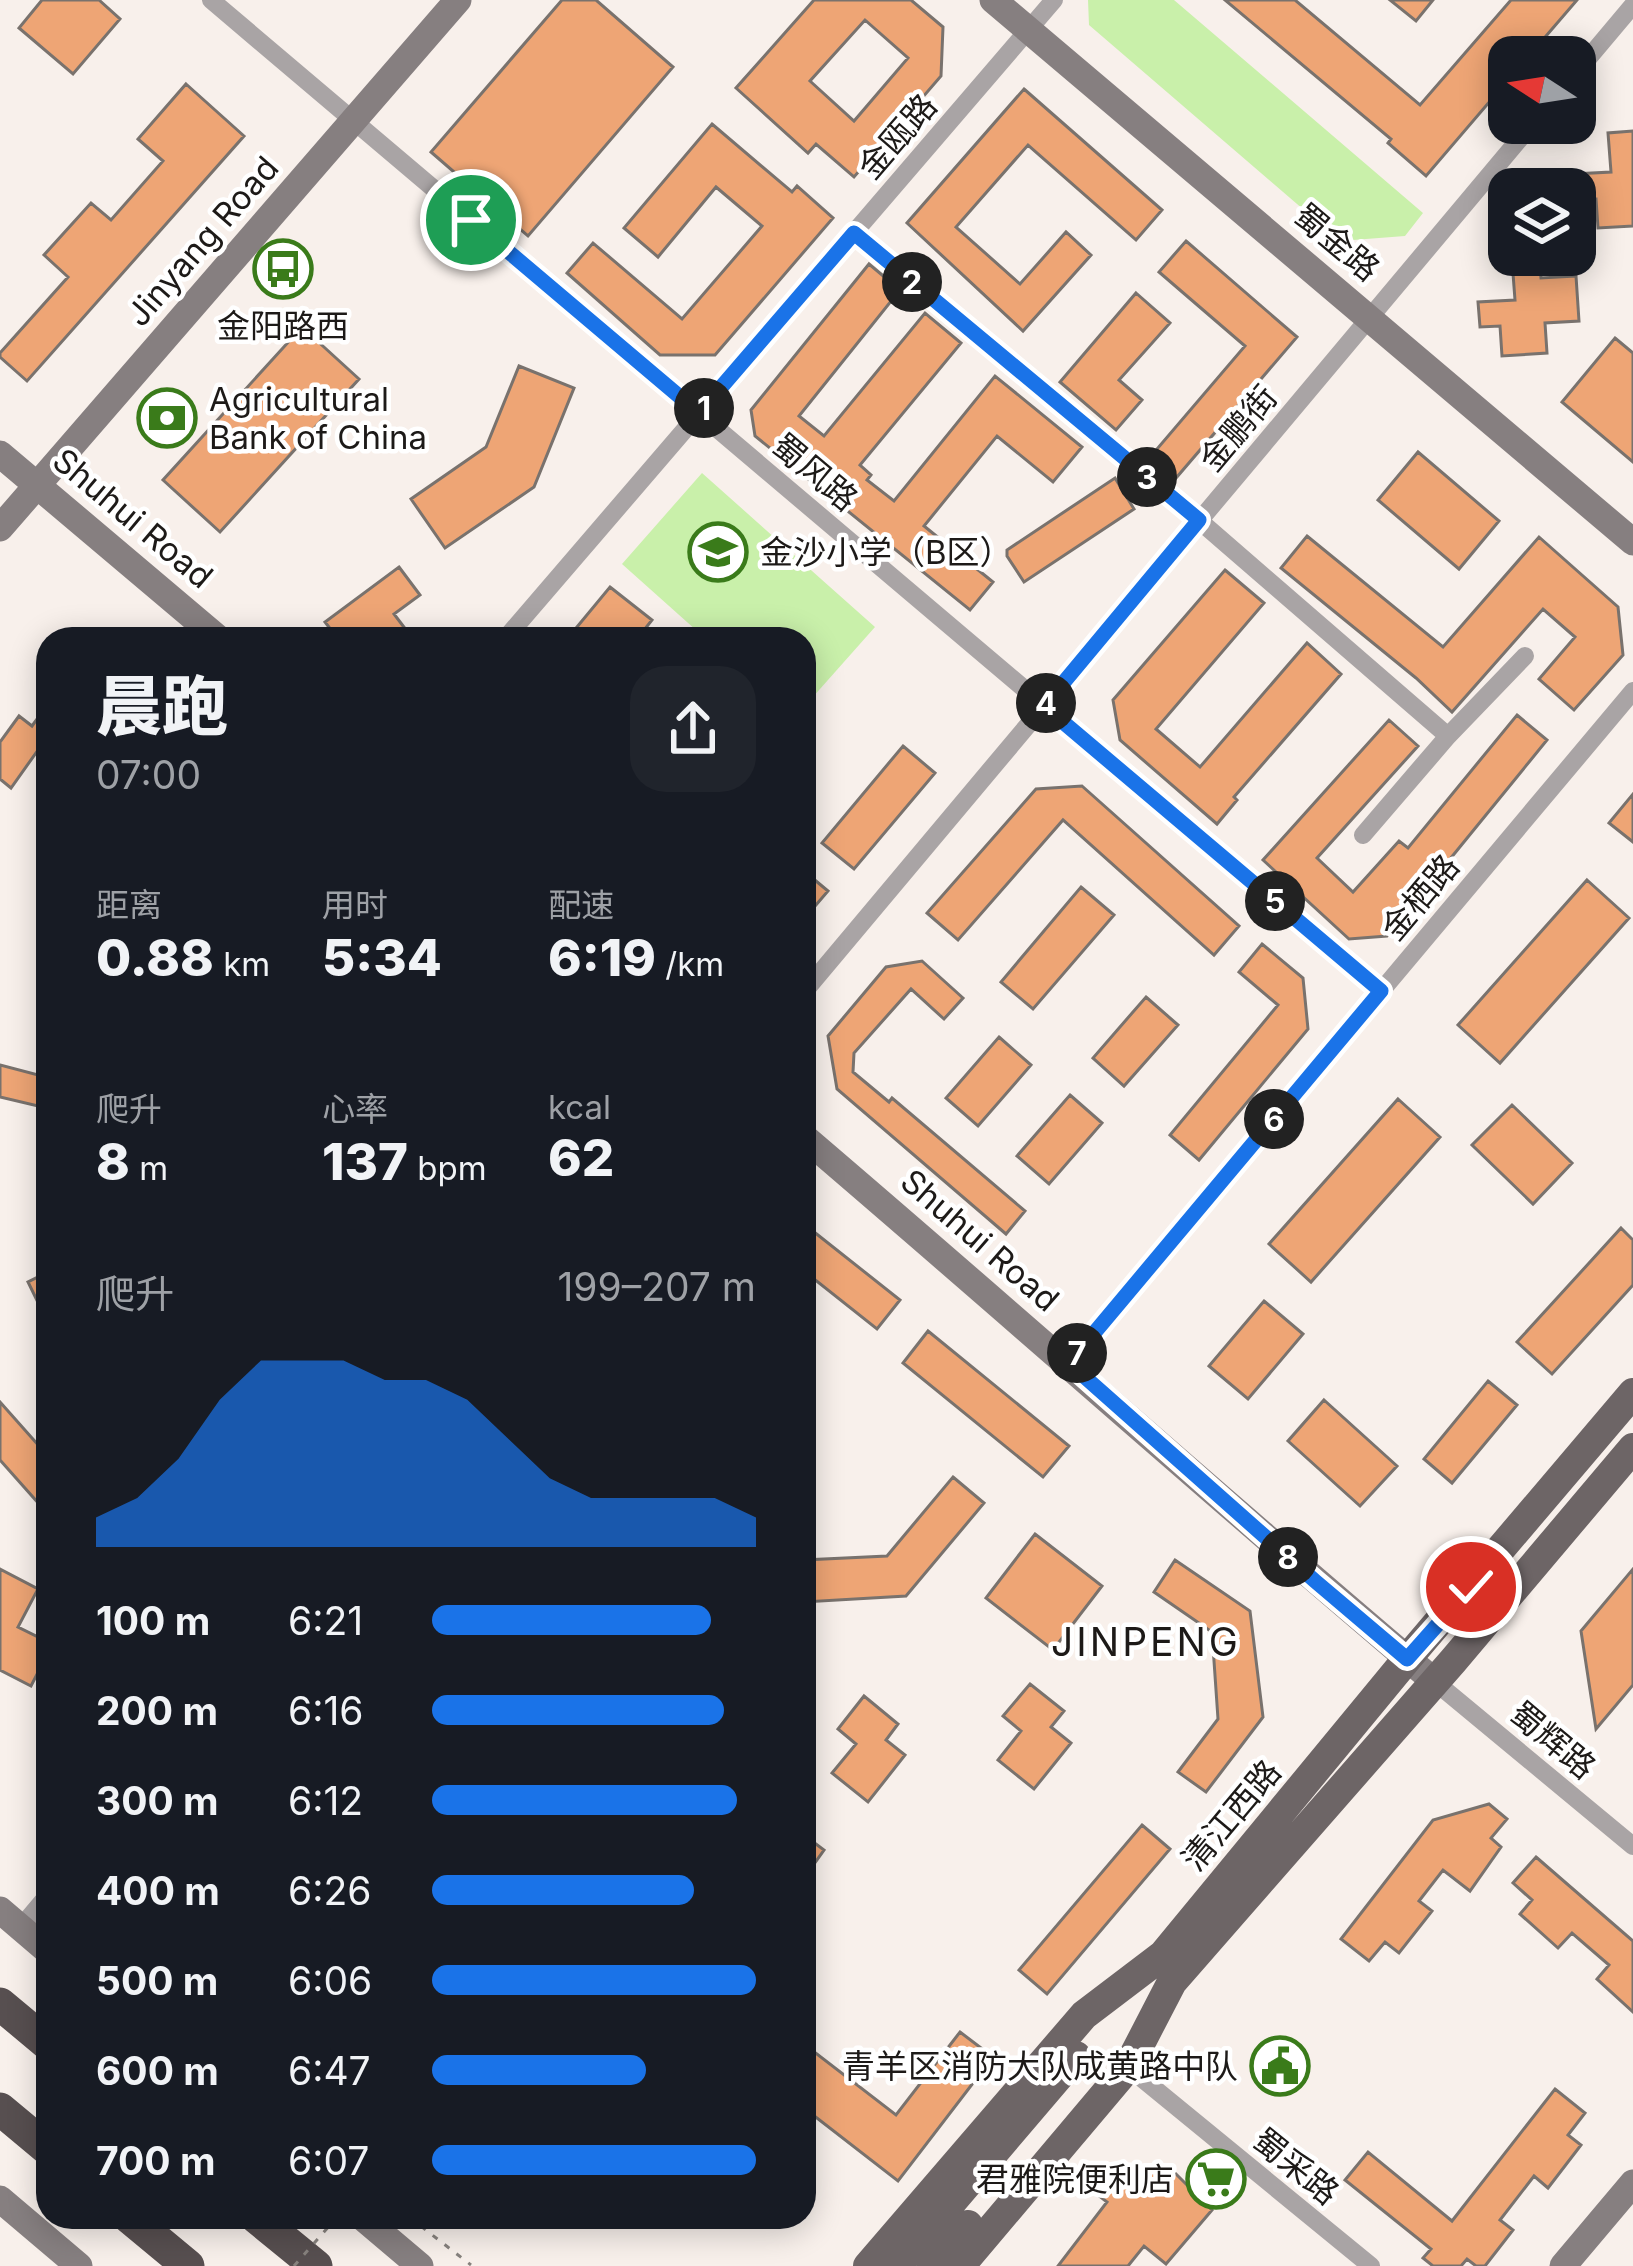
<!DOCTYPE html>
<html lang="zh">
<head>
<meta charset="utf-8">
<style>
	body { margin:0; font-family:Inter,"Noto Sans SC",sans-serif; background:#20242c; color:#f1f3f6; height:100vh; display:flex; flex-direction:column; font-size:45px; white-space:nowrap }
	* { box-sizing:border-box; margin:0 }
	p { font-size:39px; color:#9ea1a6 }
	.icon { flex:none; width:66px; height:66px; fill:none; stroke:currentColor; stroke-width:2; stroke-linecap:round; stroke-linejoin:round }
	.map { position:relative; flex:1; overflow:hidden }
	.details { position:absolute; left:36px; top:627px; width:780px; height:1602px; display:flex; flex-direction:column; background:#171b24; border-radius:36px; box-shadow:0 6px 30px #0003 }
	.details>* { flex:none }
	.needle { width:78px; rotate:282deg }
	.buttons { position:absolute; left:1488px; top:36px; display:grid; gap:24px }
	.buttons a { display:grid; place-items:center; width:108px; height:108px; border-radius:24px; background:#171b24; box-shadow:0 6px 30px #0003; font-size:60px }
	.pin { position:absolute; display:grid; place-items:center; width:102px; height:102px; color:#fff; margin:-51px; border:6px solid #fff; border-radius:50%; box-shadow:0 3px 12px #0007 }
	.km { position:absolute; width:60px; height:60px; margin:-30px; border-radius:50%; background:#222; color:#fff; font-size:33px; line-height:60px; text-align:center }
	.round { display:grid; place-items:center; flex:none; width:126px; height:126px; border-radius:36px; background:#20242c }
	.headline { display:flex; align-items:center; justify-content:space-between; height:204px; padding:0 60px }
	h1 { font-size:66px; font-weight:800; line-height:90px }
	.figures { display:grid; grid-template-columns:repeat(3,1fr); gap:18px; height:204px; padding:12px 60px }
	.figures div { display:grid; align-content:center }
	.figures b { font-size:51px; font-weight:800 }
	.figures small { font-size:33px; font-weight:400 }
	.figures p { font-size:33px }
	.chart { height:336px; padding:24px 60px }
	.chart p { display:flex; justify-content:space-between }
	.chart svg { width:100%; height:216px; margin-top:12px; fill:#1a73e8; opacity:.7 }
	ul { padding:0 60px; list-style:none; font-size:39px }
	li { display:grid; grid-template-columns:192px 144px 1fr; align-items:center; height:90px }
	li i { height:30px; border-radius:15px; background:#1a73e8 }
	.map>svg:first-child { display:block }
	.green { fill:#c9f0aa }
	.building { fill:#eea575; stroke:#79726d; stroke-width:3; fill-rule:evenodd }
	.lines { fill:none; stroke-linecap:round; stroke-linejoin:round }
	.path { stroke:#87827e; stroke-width:3; stroke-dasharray:6 9; stroke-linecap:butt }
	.street { stroke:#a9a4a5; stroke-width:18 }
	.secondary { stroke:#867f80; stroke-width:27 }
	.primary { stroke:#6d6566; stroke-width:30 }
	.highway { stroke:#574f50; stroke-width:33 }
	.path-bridge { stroke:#87827e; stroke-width:3; stroke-dasharray:6 9; stroke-linecap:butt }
	.route-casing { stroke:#fff; stroke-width:24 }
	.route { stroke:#1a73e8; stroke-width:15 }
	.labels { text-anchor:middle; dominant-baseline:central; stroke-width:9; stroke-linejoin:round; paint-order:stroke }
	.street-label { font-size:33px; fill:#1d1a18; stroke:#fff }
	.poi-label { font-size:33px; fill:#1d1a18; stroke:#fff; text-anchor:start }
	.quarter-label { font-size:39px; letter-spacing:3px; fill:#1d1a18; stroke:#fff }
</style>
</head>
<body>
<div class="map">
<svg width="1633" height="2266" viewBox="0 0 1633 2266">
	<rect width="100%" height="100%" fill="#f8f0eb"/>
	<path class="green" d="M1088 0H1174L1423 213 1405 236 1340 241 1089 25Z
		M702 473 875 627 804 707V639H706L622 564Z"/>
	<path class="building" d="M42 0H99L120 19 73 74 19 28Z
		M562 0H596L673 67 528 236 431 152Z
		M814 0H911L943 27 941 76 854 177 816 144 808 153 736 88ZM865 20 908 58 854 121 810 81Z
		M1225 0H1295L1420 105 1511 0H1577L1528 57H1509V79L1426 176 1388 143 1391 139Z
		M1390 0H1433L1416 21Z
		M186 84 244 136 27 381 0 357V353L68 277 44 255 91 203 111 220 163 161 138 139Z
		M1024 89 1162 210 1136 240 1028 145 956 227 1020 284 1066 232 1091 255 1023 331 907 223Z
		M712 124 792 192 797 186 833 218 715 355H660L567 273 593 243 682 319 762 226 716 187 658 257 624 228Z
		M1633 131V226L1598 228 1596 199 1576 200 1574 174 1611 172 1608 133Z
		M1186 241 1297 337 1176 478 1151 456 1245 346 1159 272Z
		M1539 259 1541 278 1576 276 1579 321 1545 323 1547 353 1502 356 1500 326 1480 327 1478 302 1515 300 1512 260Z
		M869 264 900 290 799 416 824 436 925 313 961 343 860 465 871 475 867 480 894 501 995 376 1082 447 1053 482 997 436 924 526 993 582 970 610 755 436 751 410Z
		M1136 293 1170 323 1119 380 1142 400 1116 430 1060 382Z
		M302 327 359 379 220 532 163 480Z
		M1615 338 1633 353V462L1562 402Z
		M519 366 574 388 534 487 445 548 411 499 486 447Z
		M1418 452 1499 521 1459 569 1378 500Z
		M1115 478 1134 509 1024 582 1007 556V550Z
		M1307 536 1443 647 1539 537 1618 607 1623 655 1574 710 1539 679 1575 637 1543 609 1452 712 1416 678 1281 568Z
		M399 567 420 595 394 614 413 639H338L325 622Z
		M1225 570 1264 603 1156 729 1200 767 1307 643 1341 674 1234 797 1237 800 1217 824 1120 740 1113 700Z
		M610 587 652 620 637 639H567Z
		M48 704V736L11 788 0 779V742L19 716 32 726Z
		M1517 715 1547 740 1437 875 1440 878 1387 936 1349 939 1263 860 1389 720 1418 746 1317 858 1353 892 1399 841 1408 848Z
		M903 746 935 773 854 869 822 843Z
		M1082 786 1239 926 1214 955 1063 820 958 940 927 913 1036 789Z
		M1633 794V842L1609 823Z
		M804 871 828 891 804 919Z
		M1587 880 1629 918 1500 1063 1458 1025Z
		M1081 887 1114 915 1033 1009 1001 982Z
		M1262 944 1303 978 1308 1029 1199 1160 1170 1135 1278 1005 1239 972Z
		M922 961 963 998 944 1019 911 989 854 1053 853 1072 889 1102 892 1098 1025 1211 1006 1234 837 1089 828 1036 886 967Z
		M1146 997 1178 1025 1124 1086 1093 1058Z
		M999 1037 1031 1065 978 1126 946 1098Z
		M0 1065 46 1077 38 1106 0 1097Z
		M1070 1095 1102 1123 1049 1184 1017 1156Z
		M1398 1099 1440 1137 1311 1282 1269 1244Z
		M1512 1105 1572 1163 1533 1204 1472 1145Z
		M804 1224 900 1300 877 1329 804 1271Z
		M1621 1228 1633 1240V1285L1552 1374 1517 1342Z
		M48 1272V1323L28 1282Z
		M1264 1301 1303 1334 1248 1399 1209 1366Z
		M928 1331 1069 1446 1043 1477 903 1363Z
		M1488 1381 1517 1405 1452 1483 1424 1459Z
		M1324 1400 1397 1466 1360 1506 1288 1441Z
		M0 1402 48 1456V1514L0 1460Z
		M953 1477 984 1503 906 1596 804 1602V1560L887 1556Z
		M1035 1534 1102 1586 1053 1650 986 1598Z
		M1175 1560 1250 1611 1263 1717 1206 1792 1178 1772 1218 1719 1212 1632 1154 1592Z
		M0 1569 38 1589 18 1627 48 1642V1653L31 1686 0 1670Z
		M1633 1569V1685L1596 1729 1581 1631Z
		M1030 1684 1064 1711 1051 1727 1071 1743 1034 1789 998 1760 1021 1731 1003 1716Z
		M864 1696 898 1724 886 1740 905 1755 868 1802 832 1773 856 1744 838 1729Z
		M1489 1804 1507 1819 1491 1838 1501 1847 1470 1891 1443 1870 1419 1901 1432 1911 1399 1953 1385 1942 1369 1961 1341 1939 1433 1820Z
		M1142 1825 1170 1849 1047 1994 1019 1970Z
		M804 1835 824 1850 804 1878Z
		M1536 1857 1633 1941V2012L1597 1979 1609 1965 1572 1933 1558 1948 1520 1914 1532 1900 1513 1883Z
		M960 2032 993 2057 898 2181 804 2108V2044L896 2115Z
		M1555 2089 1585 2113 1568 2135 1581 2145 1548 2188 1534 2176 1500 2220 1513 2230 1485 2266H1476L1467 2259 1461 2266H1433L1423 2258 1431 2249 1345 2180 1368 2152 1452 2221Z
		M1173 2171 1212 2210 1166 2264 1144 2246 1128 2266H1058L1107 2202 1098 2195 1114 2176Z"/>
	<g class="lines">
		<path class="path" d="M409 2217 471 2265"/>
		<path class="street" d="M211 0 1381 991
			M1575 74 1633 5
			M854 233 1194 516 1448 736
			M505 639 1054 0
			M1363 835 1448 736 1525 656
			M804 992 1533 123
			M1069 1363 1633 691
			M1434 1681 1633 1846
			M21 1927 48 1895
			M1128 2067 1371 2266"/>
		<path class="secondary" d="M993 0 1633 542
			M0 454 219 639
			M0 528 458 0
			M804 1137C1015 1317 1222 1502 1434 1681
			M0 1910 48 1951
			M0 2199 79 2266
			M362 2217 420 2266
			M1563 2266 1633 2183"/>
		<path class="primary" d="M868 2266 1084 2015 1163 1955 1407 1659 1633 1393
			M897 2266 1076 2056
			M932 2266 968 2225
			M960 2266 1128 2067 1172 1982 1453 1661 1633 1448"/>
		<path class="highway" d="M0 2004 48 2044
			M0 2109 48 2149
			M129 2217 188 2266
			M256 2217 316 2266"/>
		<path class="path-bridge" d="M294 2266 337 2217"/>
	</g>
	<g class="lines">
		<defs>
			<path id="route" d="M471 220 699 413 854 233 1199 520 1044 706 1381 991 1069 1363 1315 1581 1407 1659 1471 1587"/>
		</defs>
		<use href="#route" class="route-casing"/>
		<use href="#route" class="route"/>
	</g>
	<defs>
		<symbol id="bus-ring" viewBox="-11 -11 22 22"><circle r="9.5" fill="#fff" stroke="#3a7b1a" stroke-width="1.5"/><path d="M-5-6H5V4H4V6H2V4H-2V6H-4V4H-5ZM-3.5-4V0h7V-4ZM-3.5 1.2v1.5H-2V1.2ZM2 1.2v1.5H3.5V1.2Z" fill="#3a7b1a"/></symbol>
		<symbol id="bank-ring" viewBox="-11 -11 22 22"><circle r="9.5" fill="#fff" stroke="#3a7b1a" stroke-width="1.5"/><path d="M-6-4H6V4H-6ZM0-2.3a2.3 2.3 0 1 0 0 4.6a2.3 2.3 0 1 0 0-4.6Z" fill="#3a7b1a"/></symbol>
		<symbol id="school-ring" viewBox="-11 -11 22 22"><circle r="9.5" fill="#fff" stroke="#3a7b1a" stroke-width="1.5"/><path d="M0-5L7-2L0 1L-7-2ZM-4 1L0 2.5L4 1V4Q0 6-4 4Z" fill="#3a7b1a"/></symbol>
		<symbol id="civic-ring" viewBox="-11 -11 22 22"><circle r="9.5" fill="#fff" stroke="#3a7b1a" stroke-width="1.5"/><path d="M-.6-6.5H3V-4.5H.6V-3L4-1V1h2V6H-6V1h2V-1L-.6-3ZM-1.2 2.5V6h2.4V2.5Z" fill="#3a7b1a"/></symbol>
		<symbol id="supermarket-ring" viewBox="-11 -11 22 22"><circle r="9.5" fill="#fff" stroke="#3a7b1a" stroke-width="1.5"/><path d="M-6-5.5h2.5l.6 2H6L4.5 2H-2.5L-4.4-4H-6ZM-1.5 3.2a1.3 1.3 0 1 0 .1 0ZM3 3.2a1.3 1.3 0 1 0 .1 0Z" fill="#3a7b1a"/></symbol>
	</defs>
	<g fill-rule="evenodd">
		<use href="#bus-ring" x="250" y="236" width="66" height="66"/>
		<use href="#bank-ring" x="134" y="385" width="66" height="66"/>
		<use href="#school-ring" x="685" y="519" width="66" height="66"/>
		<use href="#civic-ring" x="1247" y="2033" width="66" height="66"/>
		<use href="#supermarket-ring" x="1183" y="2146" width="66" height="66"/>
	</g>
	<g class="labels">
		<g class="street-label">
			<text transform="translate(897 136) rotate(-49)">金瓯路</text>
			<text transform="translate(202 241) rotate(-49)">Jinyang Road</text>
			<text transform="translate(1337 242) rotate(40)">蜀金路</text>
			<text transform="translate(1238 428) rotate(-50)">金鹏街</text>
			<text transform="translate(815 472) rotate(40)">蜀风路</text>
			<text transform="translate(133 518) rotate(40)">Shuhui Road</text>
			<text transform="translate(1420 897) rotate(-50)">金栖路</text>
			<text transform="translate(980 1240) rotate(41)">Shuhui Road</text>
			<text transform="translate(1553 1740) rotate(40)">蜀辉路</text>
			<text transform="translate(1231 1815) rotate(-50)">清江西路</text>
			<text transform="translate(1296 2166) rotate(39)">蜀采路</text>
		</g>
		<g class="poi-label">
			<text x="283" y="326" text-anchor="middle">金阳路西</text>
			<text x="209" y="399">Agricultural<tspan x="209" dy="38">Bank of China</tspan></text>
			<text x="760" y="552">金沙小学（B区）</text>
			<text x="1238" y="2066" text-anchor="end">青羊区消防大队成黄路中队</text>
			<text x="1174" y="2179" text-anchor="end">君雅院便利店</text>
		</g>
		<g class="quarter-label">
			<text x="1146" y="1641">JINPENG</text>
		</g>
	</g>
</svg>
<div class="buttons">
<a><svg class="needle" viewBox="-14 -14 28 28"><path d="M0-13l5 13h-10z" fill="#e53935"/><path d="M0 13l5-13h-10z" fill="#9ea1a6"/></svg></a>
<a><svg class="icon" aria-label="layers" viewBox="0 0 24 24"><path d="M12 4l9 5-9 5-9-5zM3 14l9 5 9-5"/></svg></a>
</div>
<div class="pin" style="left:471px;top:220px;background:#1e9e55"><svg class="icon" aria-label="arrive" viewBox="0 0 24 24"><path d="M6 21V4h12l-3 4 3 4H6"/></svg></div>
<div class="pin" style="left:1471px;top:1587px;background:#d93025"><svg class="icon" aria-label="check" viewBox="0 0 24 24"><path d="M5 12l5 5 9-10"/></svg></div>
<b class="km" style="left:704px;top:408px">1</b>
<b class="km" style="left:912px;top:282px">2</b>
<b class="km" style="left:1147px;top:477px">3</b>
<b class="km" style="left:1046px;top:703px">4</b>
<b class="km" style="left:1275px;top:901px">5</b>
<b class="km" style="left:1274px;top:1119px">6</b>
<b class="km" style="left:1077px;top:1353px">7</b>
<b class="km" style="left:1288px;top:1557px">8</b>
<section class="details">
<div class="headline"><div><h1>晨跑</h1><p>07:00</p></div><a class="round"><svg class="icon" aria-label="share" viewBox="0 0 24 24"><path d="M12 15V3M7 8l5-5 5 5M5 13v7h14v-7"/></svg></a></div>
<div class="figures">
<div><p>距离</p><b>0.88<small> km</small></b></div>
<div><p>用时</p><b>5:34</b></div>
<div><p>配速</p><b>6:19<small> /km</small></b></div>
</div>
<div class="figures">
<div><p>爬升</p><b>8<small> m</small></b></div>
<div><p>心率</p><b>137<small> bpm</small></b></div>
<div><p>kcal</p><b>62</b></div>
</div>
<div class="chart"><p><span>爬升</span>199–207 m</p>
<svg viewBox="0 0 160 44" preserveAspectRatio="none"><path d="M0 44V38L10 34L20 26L30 14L40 6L50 6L60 6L70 10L80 10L90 14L100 22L110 30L120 34L130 34L140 34L150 34L160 38V44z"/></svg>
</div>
<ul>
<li><b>100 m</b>6:21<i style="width:86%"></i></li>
<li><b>200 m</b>6:16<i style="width:90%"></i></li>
<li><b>300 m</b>6:12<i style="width:94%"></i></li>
<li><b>400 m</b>6:26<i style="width:81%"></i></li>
<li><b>500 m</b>6:06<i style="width:100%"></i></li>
<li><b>600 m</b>6:47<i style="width:66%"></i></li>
<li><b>700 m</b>6:07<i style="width:100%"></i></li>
</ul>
</section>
</div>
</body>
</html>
